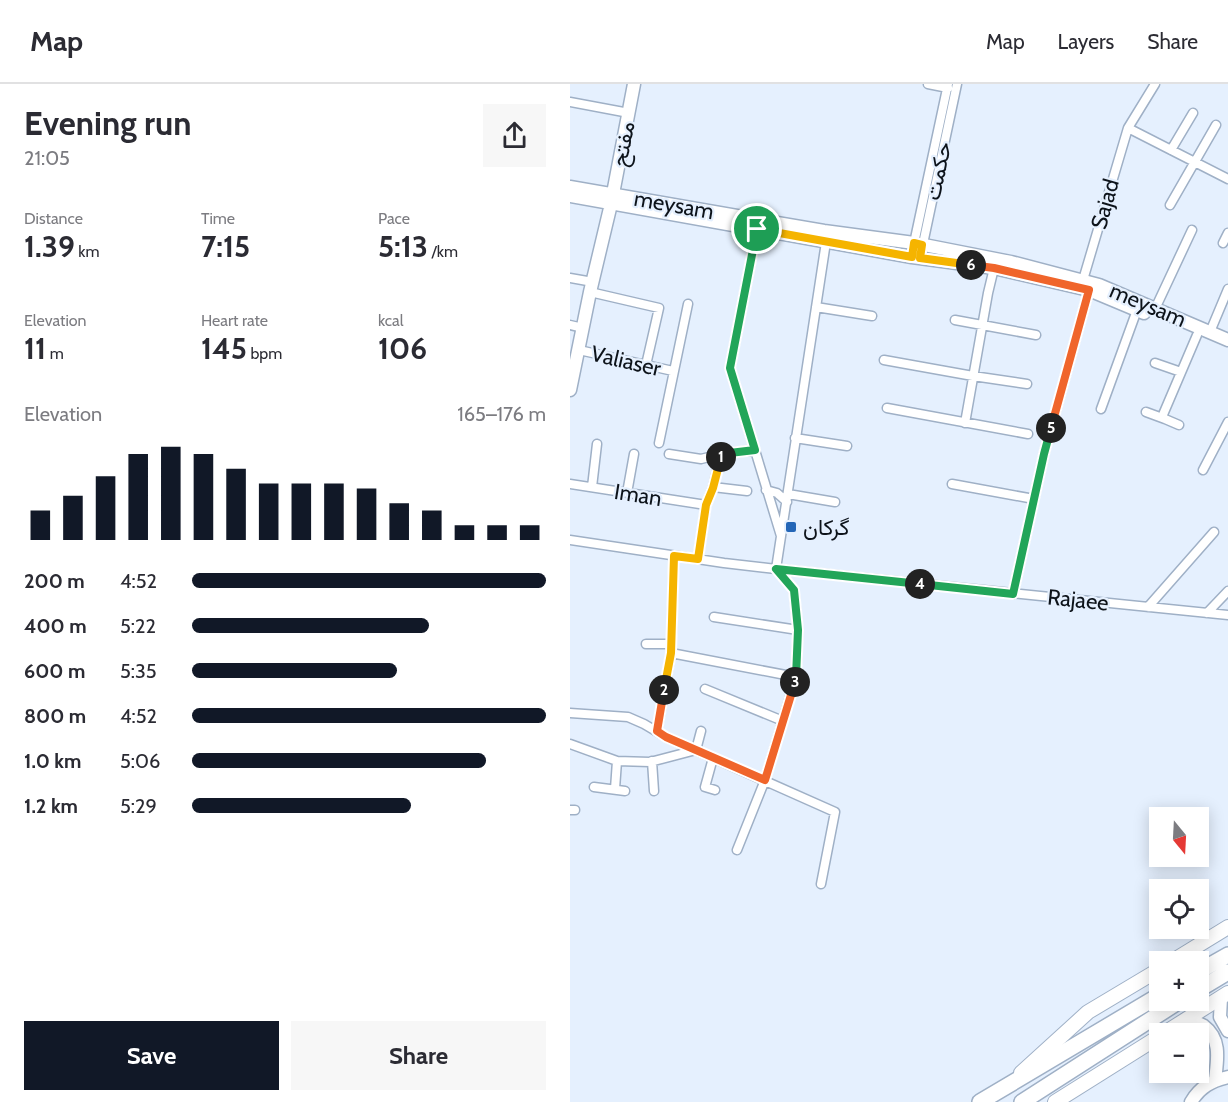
<!DOCTYPE html>
<html lang="en">
<head>
<meta charset="utf-8">
<style>
	body { margin:0; font-family:Cabin,Vazirmatn,sans-serif; background:#f7f7f7; color:#2b2b33; height:100vh; display:flex; flex-direction:column; font-size:22px; white-space:nowrap }
	* { box-sizing:border-box; margin:0 }
	p { font-size:20px; color:#7c7c81 }
	.icon { flex:none; width:33px; height:33px; fill:none; stroke:currentColor; stroke-width:2; stroke-linecap:round; stroke-linejoin:round }
	.map { position:relative; flex:1; overflow:hidden }
	.panel { display:flex; flex-direction:column; background:#fff; width:570px }
	.panel>* { flex:none }
	.needle { width:39px; rotate:162deg }
	.buttons { position:absolute; left:579px; top:723px; display:grid; gap:12px }
	.buttons a { display:grid; place-items:center; width:60px; height:60px; border-radius:0px; background:#fff; box-shadow:0 3px 15px #0003; font-size:30px }
	.pin { position:absolute; display:grid; place-items:center; width:51px; height:51px; color:#fff; margin:-26px; border:3px solid #fff; border-radius:50%; box-shadow:0 2px 6px #0007 }
	.km { position:absolute; width:30px; height:30px; margin:-15px; border-radius:50%; background:#222; color:#fff; font-size:16px; line-height:30px; text-align:center }
	.round { display:grid; place-items:center; flex:none; width:63px; height:63px; border-radius:0px; background:#f7f7f7 }
	.headline { display:flex; align-items:center; justify-content:space-between; height:102px; padding:0 24px }
	h1 { font-size:33px; font-weight:700; line-height:45px }
	.figures { display:grid; grid-template-columns:repeat(3,1fr); gap:9px; height:102px; padding:6px 24px }
	.figures div { display:grid; align-content:center }
	.figures b { font-size:30px; font-weight:700 }
	.figures small { font-size:16px; font-weight:400 }
	.figures p { font-size:16px }
	.chart { height:168px; padding:12px 24px }
	.chart p { display:flex; justify-content:space-between }
	.chart svg { width:100%; height:108px; margin-top:6px; stroke:#111827; stroke-width:6 }
	.action { display:flex; gap:12px; margin-top:auto; padding:12px 24px }
	.action a { flex:1; height:69px; border-radius:0px; background:#111827; color:#fff; font-size:24px; font-weight:700; line-height:69px; text-align:center }
	.action a+a { background:#f7f7f7; color:#2b2b33 }
	ul { padding:0 24px; list-style:none; font-size:20px }
	li { display:grid; grid-template-columns:96px 72px 1fr; align-items:center; height:45px }
	li i { height:15px; border-radius:8px; background:#111827 }
	header { display:flex; align-items:center; gap:36px; box-sizing:border-box; height:84px; padding:0 30px; background:#fff; border-bottom:2px solid #e1e1e2 }
	header strong { font-size:28px }
	nav { display:flex; gap:33px; margin-inline-start:auto; font-size:21px }
	main { display:flex; flex:1; min-height:0 }
	.map>svg:first-child { display:block }
	.lines { fill:none; stroke-linecap:round; stroke-linejoin:round }
	.street-casing { stroke:#9fb0c6; stroke-width:11 }
	.secondary-casing { stroke:#9fb0c6; stroke-width:15 }
	.primary-casing { stroke:#9fb0c6; stroke-width:16 }
	.highway-casing { stroke:#9fb0c6; stroke-width:18 }
	.street { stroke:#fff; stroke-width:8 }
	.secondary { stroke:#fff; stroke-width:12 }
	.primary { stroke:#fff; stroke-width:14 }
	.highway { stroke:#fff; stroke-width:15 }
	.split-1-casing { stroke:#fff; stroke-width:12 }
	.split-2-casing { stroke:#fff; stroke-width:12 }
	.split-3-casing { stroke:#fff; stroke-width:12 }
	.split-4-casing { stroke:#fff; stroke-width:12 }
	.split-5-casing { stroke:#fff; stroke-width:12 }
	.split-6-casing { stroke:#fff; stroke-width:12 }
	.split-7-casing { stroke:#fff; stroke-width:12 }
	.split-1 { stroke:#22a559; stroke-width:8 }
	.split-2 { stroke:#f5b400; stroke-width:8 }
	.split-3 { stroke:#f0652b; stroke-width:8 }
	.split-4 { stroke:#22a559; stroke-width:8 }
	.split-5 { stroke:#22a559; stroke-width:8 }
	.split-6 { stroke:#f0652b; stroke-width:8 }
	.split-7 { stroke:#f5b400; stroke-width:8 }
	.poi-dot { fill:#2466b7; stroke:#e5f0fe; stroke-width:2 }
	.labels { text-anchor:middle; dominant-baseline:central; stroke-width:4.5; stroke-linejoin:round; paint-order:stroke }
	.street-label { font-size:22px; fill:#0d131a; stroke:#e5f0fe }
	.poi-label { font-size:22px; fill:#0d131a; stroke:#e5f0fe; text-anchor:start }
</style>
</head>
<body>
<header>
<strong>Map</strong>
<nav><a>Map</a><a>Layers</a><a>Share</a></nav>
</header>
<main>
<section class="panel">
<div class="headline"><div><h1>Evening run</h1><p>21:05</p></div><a class="round"><svg class="icon" aria-label="share" viewBox="0 0 24 24"><path d="M12 15V3M7 8l5-5 5 5M5 13v7h14v-7"/></svg></a></div>
<div class="figures">
<div><p>Distance</p><b>1.39<small> km</small></b></div>
<div><p>Time</p><b>7:15</b></div>
<div><p>Pace</p><b>5:13<small> /km</small></b></div>
</div>
<div class="figures">
<div><p>Elevation</p><b>11<small> m</small></b></div>
<div><p>Heart rate</p><b>145<small> bpm</small></b></div>
<div><p>kcal</p><b>106</b></div>
</div>
<div class="chart"><p><span>Elevation</span>165–176 m</p>
<svg viewBox="0 0 160 44" preserveAspectRatio="none"><path d="M5 44V32M15 44V26M25 44V18M35 44V9M45 44V6M55 44V9M65 44V15M75 44V21M85 44V21M95 44V21M105 44V23M115 44V29M125 44V32M135 44V38M145 44V38M155 44V38"/></svg>
</div>
<ul>
<li><b>200 m</b>4:52<i style="width:100%"></i></li>
<li><b>400 m</b>5:22<i style="width:67%"></i></li>
<li><b>600 m</b>5:35<i style="width:58%"></i></li>
<li><b>800 m</b>4:52<i style="width:100%"></i></li>
<li><b>1.0 km</b>5:06<i style="width:83%"></i></li>
<li><b>1.2 km</b>5:29<i style="width:62%"></i></li>
</ul>
<div class="action"><a>Save</a><a>Share</a></div>
</section>
<div class="map">
<svg width="658" height="1018" viewBox="0 0 658 1018">
	<rect width="100%" height="100%" fill="#e5f0fe"/>
	<g class="lines">
		<defs>
			<path id="street" d="M358 0 378 4
				M0 18 59 29
				M558 44 658 95
				M601 66 623 29
				M600 121 646 41
				M187 145 160 284 211 452
				M653 159 658 149
				M343 164 378 0
				M350 174 387 0
				M0 194 23 198
				M513 196 558 44 585 0
				M20 208 89 224 76 281
				M246 223 302 232
				M585 225 622 146
				M385 236 466 251
				M0 241 13 244
				M640 248 658 205
				M9 266 103 287
				M314 276 403 292 457 300
				M585 279 611 288
				M317 324 458 350
				M531 325 567 226
				M576 328 595 335 609 341
				M592 333 627 251
				M395 339 418 209 424 184
				M225 354 277 362
				M89 359 118 220
				M99 370 131 375 151 370 143 403 136 421 128 475
				M151 370 185 366
				M633 386 658 338
				M0 400 136 421
				M382 400 464 415
				M22 403 27 360
				M143 403 177 407
				M196 406 207 409 217 418
				M57 409 64 370
				M218 410 265 418
				M0 456 154 479 206 485 658 531
				M206 485 256 158
				M443 510 474 370 519 206
				M578 523 644 448
				M637 529 658 507
				M144 533 228 546
				M76 560H101
				M101 569 226 593
				M135 605 213 637
				M0 629 58 633 74 640 96 653 265 728 251 800
				M87 647 101 569 104 472
				M0 660 47 677 80 678 126 666 131 647
				M143 674 135 703 145 706
				M82 677 84 707
				M24 703 55 707
				M45 705 47 677
				M0 726H5
				M167 766 195 696 226 593 228 546 224 506 206 485"/>
			<path id="secondary" d="M0 103 254 147 344 159 441 178 529 201 658 256
				M0 112 342 173 424 184 519 206 574 229
				M0 306 20 208 41 120 64 0
				M651 914 650 933 658 947
				M616 935C622 937 629 939 634 942 652 955 647 978 645 996
				M621 1018C630 1003 641 997 658 993"/>
			<path id="primary" d="M601 878 658 843
				M593 950 658 909
				M451 989 518 928 590 885
				M485 1018 590 952"/>
			<path id="highway" d="M628 888 658 871
				M628 906 658 888
				M410 1018 590 911
				M452 1018 611 916"/>
		</defs>
		<use href="#street" class="street-casing"/>
		<use href="#secondary" class="secondary-casing"/>
		<use href="#primary" class="primary-casing"/>
		<use href="#highway" class="highway-casing"/>
		<use href="#street" class="street"/>
		<use href="#secondary" class="secondary"/>
		<use href="#primary" class="primary"/>
		<use href="#highway" class="highway"/>
	</g>
	<g class="lines">
		<defs>
			<path id="split-1" d="M151 373V370L185 366 160 284 187 145"/>
			<path id="split-2" d="M94 606 101 569 104 472 128 475 136 421 143 404 151 373"/>
			<path id="split-3" d="M94 606 87 647 96 653 195 696 225 598"/>
			<path id="split-4" d="M225 598 226 593 228 546 224 506 206 485 350 500"/>
			<path id="split-5" d="M350 500 443 510 474 370 481 344"/>
			<path id="split-6" d="M401 181 424 184 519 206 481 344"/>
			<path id="split-7" d="M187 145 342 173 344 159 352 161 350 174 401 181"/>
		</defs>
		<use href="#split-1" class="split-1-casing"/>
		<use href="#split-2" class="split-2-casing"/>
		<use href="#split-3" class="split-3-casing"/>
		<use href="#split-4" class="split-4-casing"/>
		<use href="#split-5" class="split-5-casing"/>
		<use href="#split-6" class="split-6-casing"/>
		<use href="#split-7" class="split-7-casing"/>
		<use href="#split-1" class="split-1"/>
		<use href="#split-2" class="split-2"/>
		<use href="#split-3" class="split-3"/>
		<use href="#split-4" class="split-4"/>
		<use href="#split-5" class="split-5"/>
		<use href="#split-6" class="split-6"/>
		<use href="#split-7" class="split-7"/>
	</g>
	<rect class="poi-dot" x="215" y="437" width="12" height="12" rx="3"/>
	<g class="labels">
		<g class="street-label">
			<text transform="translate(53 60) rotate(-79)">مفتح</text>
			<text transform="translate(368 87) rotate(-78)">حکمت</text>
			<text transform="translate(535 120) rotate(-74)">Sajad</text>
			<text transform="translate(104 121) rotate(10)">meysam</text>
			<text transform="translate(578 221) rotate(23)">meysam</text>
			<text transform="translate(56 277) rotate(13)">Valiaser</text>
			<text transform="translate(68 411) rotate(9)">Iman</text>
			<text transform="translate(508 516) rotate(6)">Rajaee</text>
		</g>
		<g class="poi-label">
			<text x="233" y="443">گرکان</text>
		</g>
	</g>
</svg>
<div class="buttons">
<a><svg class="needle" viewBox="-14 -14 28 28"><path d="M0-13l5 13h-10z" fill="#e53935"/><path d="M0 13l5-13h-10z" fill="#7c7c81"/></svg></a>
<a><svg class="icon" aria-label="locate" viewBox="0 0 24 24"><circle cx="12" cy="12" r="6"/><path d="M12 2v4M12 18v4M2 12h4M18 12h4"/></svg></a>
<a>+</a>
<a>−</a>
</div>
<div class="pin" style="left:187px;top:145px;background:#1e9e55"><svg class="icon" aria-label="arrive" viewBox="0 0 24 24"><path d="M6 21V4h12l-3 4 3 4H6"/></svg></div>
<b class="km" style="left:151px;top:373px">1</b>
<b class="km" style="left:94px;top:606px">2</b>
<b class="km" style="left:225px;top:598px">3</b>
<b class="km" style="left:350px;top:500px">4</b>
<b class="km" style="left:481px;top:344px">5</b>
<b class="km" style="left:401px;top:181px">6</b>
</div>
</main>
</body>
</html>
